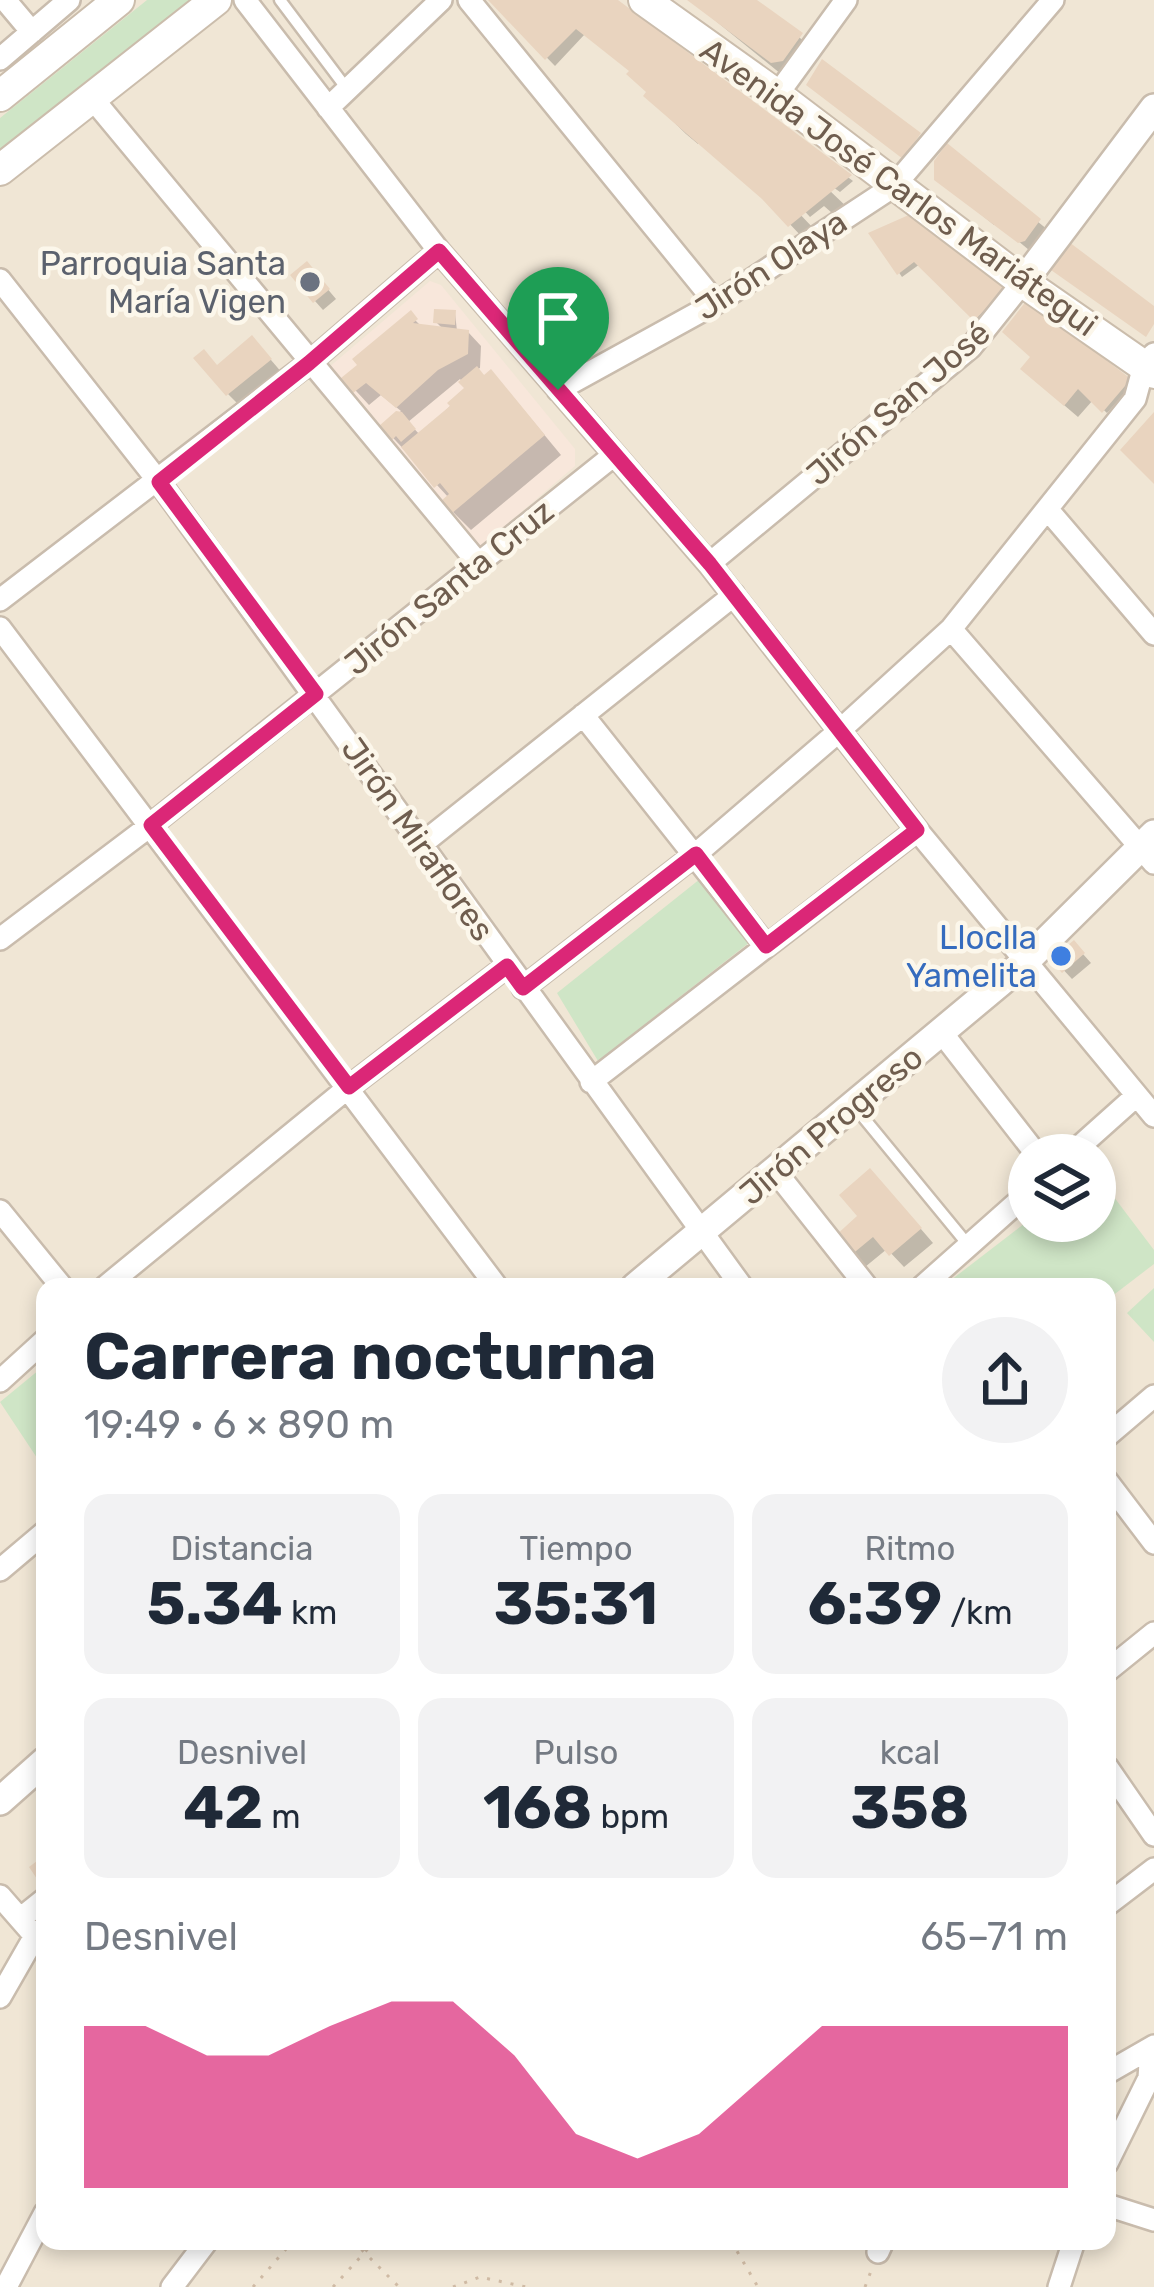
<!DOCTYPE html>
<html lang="es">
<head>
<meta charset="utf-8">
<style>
	body { margin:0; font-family:Rubik,sans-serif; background:#f2f2f3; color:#1f2937; height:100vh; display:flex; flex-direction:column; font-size:45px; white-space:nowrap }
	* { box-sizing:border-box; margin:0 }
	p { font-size:39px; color:#747a83 }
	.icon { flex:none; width:66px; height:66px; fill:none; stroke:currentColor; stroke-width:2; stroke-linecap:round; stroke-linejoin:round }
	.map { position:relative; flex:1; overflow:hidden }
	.side { position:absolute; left:36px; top:1278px; width:1080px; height:972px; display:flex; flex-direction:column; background:#fff; border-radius:24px; box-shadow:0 6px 18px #0003 }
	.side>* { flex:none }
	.tools { position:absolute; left:1008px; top:1134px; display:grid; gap:24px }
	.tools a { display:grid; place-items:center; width:108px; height:108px; border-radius:50%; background:#fff; box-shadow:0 6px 18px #0003; font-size:60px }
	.pin { position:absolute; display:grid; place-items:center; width:102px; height:102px; color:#fff; margin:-123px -51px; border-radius:50% 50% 50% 0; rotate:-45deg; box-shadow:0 0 12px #0007 }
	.pin .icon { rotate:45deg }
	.round { display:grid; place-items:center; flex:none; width:126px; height:126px; border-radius:63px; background:#f2f2f3 }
	.summary { display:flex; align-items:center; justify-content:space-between; height:204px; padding:0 48px }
	h1 { font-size:66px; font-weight:700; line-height:90px }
	.figures { display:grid; grid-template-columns:repeat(3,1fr); gap:18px; height:204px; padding:12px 48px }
	.figures div { display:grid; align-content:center; border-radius:24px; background:#f2f2f3; text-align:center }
	.figures b { font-size:60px; font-weight:700 }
	.figures small { font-size:33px; font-weight:400 }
	.figures p { font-size:33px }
	.chart { height:336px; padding:24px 48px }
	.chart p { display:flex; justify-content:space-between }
	.chart svg { width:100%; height:216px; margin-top:12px; fill:#db2777; opacity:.7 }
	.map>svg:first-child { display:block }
	.residential { fill:#f0e6d5; fill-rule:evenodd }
	.commercial { fill:#f8e7db }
	.green { fill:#cfe5c6 }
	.shadow { fill:#0003; fill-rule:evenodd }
	.building { fill:#e9d4bf }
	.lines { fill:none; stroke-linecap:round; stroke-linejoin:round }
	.service-casing { stroke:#c9bcad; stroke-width:15 }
	.minor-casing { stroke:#c9bcad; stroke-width:26 }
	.tertiary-casing { stroke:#c9bcad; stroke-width:32 }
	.secondary-casing { stroke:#cbbdac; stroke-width:34 }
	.path { stroke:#cfbaa4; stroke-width:3; stroke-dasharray:3 9; stroke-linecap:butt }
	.service { stroke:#fff; stroke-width:10 }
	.minor { stroke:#fff; stroke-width:21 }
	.tertiary { stroke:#fff; stroke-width:27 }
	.secondary { stroke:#fff; stroke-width:30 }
	.route-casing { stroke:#fff; stroke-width:24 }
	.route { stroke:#db2777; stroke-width:15 }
	.worship-dot { fill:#6b7280; stroke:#fcf7eb; stroke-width:4.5 }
	.shop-dot { fill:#3f7fe0; stroke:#fcf7eb; stroke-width:4.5 }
	.labels { text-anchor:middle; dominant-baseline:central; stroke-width:9; stroke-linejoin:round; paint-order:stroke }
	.street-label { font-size:33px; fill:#6f5d4e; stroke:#fcf7eb }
	.worship-label { font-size:33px; fill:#5b616d; stroke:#fcf7eb; text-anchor:end }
	.shop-label { font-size:33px; fill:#366cbe; stroke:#fcf7eb; text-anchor:end }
</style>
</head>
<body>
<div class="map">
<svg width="1154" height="2287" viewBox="0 0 1154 2287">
	<rect width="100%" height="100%" fill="#f9f4e5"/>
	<path class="residential" d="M0 0H1154V2287H0ZM1029 1155H1095V1221H1029ZM45 1287H1107V2241H45Z"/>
	<path class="commercial" d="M430 281 441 285 575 449V466L478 549 327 369Z"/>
	<path class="green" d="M147 0H197L0 155V118Z
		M700 879 750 942 598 1061 557 993Z
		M1095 1172 1154 1250V1264L1107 1300V1287H942L1029 1220 1095 1221Z
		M1154 1288V1342L1127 1313Z
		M45 1365V1470L0 1402Z"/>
	<path class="shadow" d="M491 0H613L853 181 840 192 830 185 827 188 851 211 840 220 824 206 810 217 799 205 795 209 815 230 803 238 767 200 700 141 698 144 686 134 647 96 650 92 632 72 585 34 555 66Z
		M690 0H752L819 53 781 74Z
		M947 148 1048 230 1034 249 1029 250 996 223 994 225 937 179Z
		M873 234 1005 289 989 332 920 264 902 277Z
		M315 274 336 299 323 310 315 301Z
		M1027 304 1132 385 1107 413 1093 400 1078 417 1037 382Z
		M455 313 457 331 468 332 481 346 480 368 476 370 508 391 561 455 471 530 453 512 449 498 383 427 401 411 381 395 369 405 345 379 410 315 423 328 444 330 436 322ZM460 379 468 389 420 435 408 422Z
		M265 353 283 374 241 407 228 394 219 368Z
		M1074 944 1091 963 1072 979 1057 963Z
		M883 1185 933 1243 904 1267 887 1249 865 1267 852 1254 861 1216Z"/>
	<path class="building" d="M488 0H618L852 175 788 227 762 199 643 96 646 92 626 74 629 71 576 29 545 60Z
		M687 0H757L803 33 783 61 771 63Z
		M822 59 921 133 903 159 806 85Z
		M947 143 1041 219 1025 241 1018 243 934 180V161Z
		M911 214 1007 286 974 321 914 262 897 275 868 233Z
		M1065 239 1154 306V324L1146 337 1051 270V259Z
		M307 261 330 289 313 303 290 275Z
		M1027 300 1131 379 1102 413 1078 389 1064 406 1020 369 1030 357 1002 332Z
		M434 309 456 310 455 325 433 323Z
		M411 310 418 319 413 323 469 330 468 354 438 370 396 408 366 383 353 393 341 378 357 365 352 359Z
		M252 335 272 359 226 396 193 358 204 349 217 365Z
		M477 366 484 375 491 369 545 435 451 514 441 501 449 494 440 483 434 488 401 447 450 406 447 403 464 388 458 382Z
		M396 411 402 412 416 429 401 442 396 436 391 441 379 426Z
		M1154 412V484L1120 450Z
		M1074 940 1085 953 1062 973 1054 964V957Z
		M870 1168 922 1228 889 1256 873 1237 850 1256 834 1237 857 1216 839 1195Z
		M45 1855V1891L29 1867Z"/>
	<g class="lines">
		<defs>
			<path id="service" d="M280 0 347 89
				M854 1106 969 1246"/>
			<path id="minor" d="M5 0 32 32
				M245 0 439 251 709 564 917 830 1154 1116
				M469 0 716 303
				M0 59 69 0
				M777 95 846 0
				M92 98 479 564
				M328 108 441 0
				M0 280 159 482 742 1287
				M558 390 716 303 894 186 1053 0
				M1048 510 1154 634
				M709 564 971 347 1023 282
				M0 600 309 363 439 251
				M0 628 497 1287
				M951 629 1154 863
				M583 715 766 946
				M423 843 734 595
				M0 939 151 825 614 455
				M523 988 696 854 838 732 951 629 1135 399 1144 366 1154 354
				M942 1033 1037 1155
				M591 1082 917 830
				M1070 1155 1136 1096
				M776 1172 867 1287
				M0 1211 62 1287
				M105 1287 349 1087 507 966
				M922 1287 1029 1192
				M0 1381 45 1340
				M1107 1436 1154 1396
				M1107 1481 1154 1543
				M0 1570 45 1532
				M1107 1671 1154 1633
				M1107 1767 1154 1835
				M0 1896 35 1936 0 1997
				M1107 1905 1154 1869
				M20 1919 45 1899
				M1107 2073 1154 2046
				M1107 2163 1149 2078 1151 2048
				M1107 2205 1154 2220
				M878 2252 883 2241
				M6 2287 45 2213
				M172 2287 207 2241
				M1059 2287 1074 2241"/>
			<path id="tertiary" d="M1023 282 1154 108
				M635 1287 1026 961 1154 834
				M0 1801 45 1761"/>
			<path id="secondary" d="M644 0 777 95 1023 282 1154 373
				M0 96 119 0
				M0 170 216 0"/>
		</defs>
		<use href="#service" class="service-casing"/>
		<use href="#minor" class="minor-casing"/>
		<use href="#tertiary" class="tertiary-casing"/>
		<use href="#secondary" class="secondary-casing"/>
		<path class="path" d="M353 2241 399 2287
			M731 2241 758 2287
			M253 2287 293 2241
			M333 2287 375 2241
			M453 2287 480 2277 526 2287
			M865 2287 871 2271"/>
		<use href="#service" class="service"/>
		<use href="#minor" class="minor"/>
		<use href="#tertiary" class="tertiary"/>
		<use href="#secondary" class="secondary"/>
	</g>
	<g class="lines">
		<defs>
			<path id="route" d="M439 251 710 564 917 830 766 946 696 854 523 988 507 966 349 1087 151 825 316 694 159 482 309 363Z"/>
		</defs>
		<use href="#route" class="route-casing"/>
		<use href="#route" class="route"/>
	</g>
	<circle class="worship-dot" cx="310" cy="282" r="12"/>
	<circle class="shop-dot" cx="1061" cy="956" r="12"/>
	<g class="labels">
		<g class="street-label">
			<text transform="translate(899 187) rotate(36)">Avenida José Carlos Mariátegui</text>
			<text transform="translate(771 265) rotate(-33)">Jirón Olaya</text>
			<text transform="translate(898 403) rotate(-41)">Jirón San José</text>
			<text transform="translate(449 587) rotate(-39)">Jirón Santa Cruz</text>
			<text transform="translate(418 839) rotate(55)">Jirón Miraflores</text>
			<text transform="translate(831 1125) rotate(-40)">Jirón Progreso</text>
		</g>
		<g class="worship-label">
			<text x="286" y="263">Parroquia Santa<tspan x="286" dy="38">María Vigen</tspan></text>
		</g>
		<g class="shop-label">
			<text x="1037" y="937">Lloclla<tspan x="1037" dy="38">Yamelita</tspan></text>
		</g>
	</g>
</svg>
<div class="tools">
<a><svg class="icon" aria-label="layers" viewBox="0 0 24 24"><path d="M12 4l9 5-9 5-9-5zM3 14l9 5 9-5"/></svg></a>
</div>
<div class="pin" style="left:558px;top:390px;background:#1e9e55"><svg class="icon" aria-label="arrive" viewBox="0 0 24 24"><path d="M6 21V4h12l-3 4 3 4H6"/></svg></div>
<section class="side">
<div class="summary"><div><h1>Carrera nocturna</h1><p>19:49 · 6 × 890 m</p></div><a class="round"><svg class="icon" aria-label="share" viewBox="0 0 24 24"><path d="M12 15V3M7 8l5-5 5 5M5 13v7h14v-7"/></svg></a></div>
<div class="figures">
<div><p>Distancia</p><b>5.34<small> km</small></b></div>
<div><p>Tiempo</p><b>35:31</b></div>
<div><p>Ritmo</p><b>6:39<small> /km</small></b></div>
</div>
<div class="figures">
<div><p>Desnivel</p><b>42<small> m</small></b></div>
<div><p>Pulso</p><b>168<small> bpm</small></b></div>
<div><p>kcal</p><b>358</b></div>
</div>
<div class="chart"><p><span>Desnivel</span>65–71 m</p>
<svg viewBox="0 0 160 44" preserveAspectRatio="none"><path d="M0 44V11L10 11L20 17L30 17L40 11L50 6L60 6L70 17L80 33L90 38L100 33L110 22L120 11L130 11L140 11L150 11L160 11V44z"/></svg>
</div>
</section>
</div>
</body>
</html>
